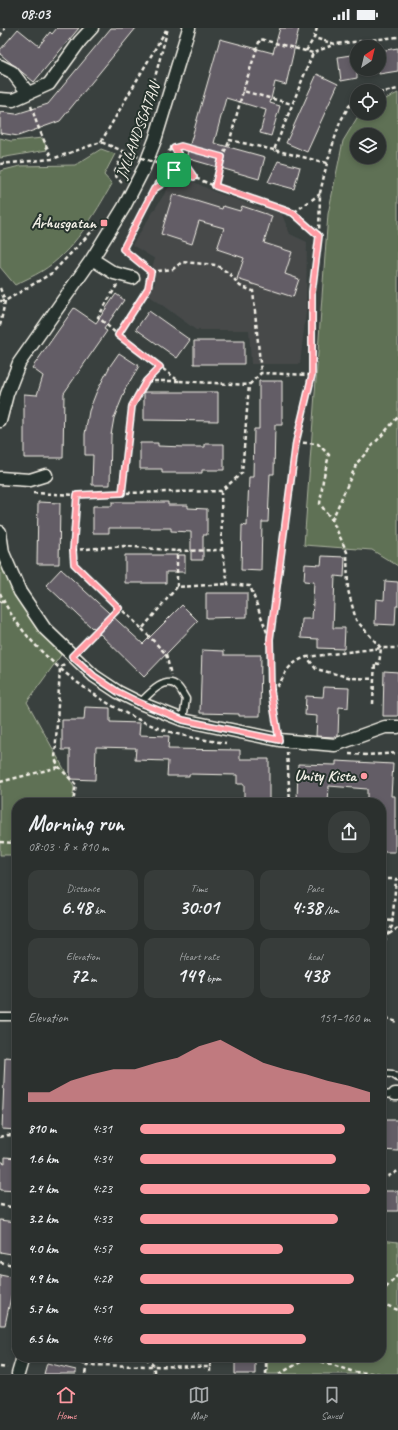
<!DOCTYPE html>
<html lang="en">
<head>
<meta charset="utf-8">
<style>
	body { margin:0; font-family:Caveat,sans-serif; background:#373c3a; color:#f1f3f6; height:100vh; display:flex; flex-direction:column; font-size:15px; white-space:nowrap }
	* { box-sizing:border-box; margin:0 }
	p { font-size:13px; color:#a6a9aa }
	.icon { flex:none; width:22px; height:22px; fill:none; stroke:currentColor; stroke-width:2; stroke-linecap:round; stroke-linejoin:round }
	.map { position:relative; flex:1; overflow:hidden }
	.drawer { position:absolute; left:12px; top:770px; width:374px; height:564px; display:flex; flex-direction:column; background:#2b302e; border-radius:16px; box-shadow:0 2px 6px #0003,0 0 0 1px #474b4a }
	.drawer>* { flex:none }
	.needle { width:26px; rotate:35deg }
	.tools { position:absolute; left:350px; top:12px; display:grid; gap:8px }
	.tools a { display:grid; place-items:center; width:36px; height:36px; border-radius:50%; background:#2b302e; box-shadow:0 2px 6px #0003,0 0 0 1px #474b4a; font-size:20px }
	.pin { position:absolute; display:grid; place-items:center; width:34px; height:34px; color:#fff; margin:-17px; border-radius:8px; box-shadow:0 2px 6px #0006 }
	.round { display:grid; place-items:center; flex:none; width:42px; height:42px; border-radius:16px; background:#373c3a }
	.overview { display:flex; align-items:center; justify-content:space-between; height:68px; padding:0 16px }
	h1 { font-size:22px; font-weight:800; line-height:30px }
	.stats { display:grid; grid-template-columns:repeat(3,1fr); gap:6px; height:68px; padding:4px 16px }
	.stats div { display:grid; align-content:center; border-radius:10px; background:#373c3a; text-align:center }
	.stats b { font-size:20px; font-weight:800 }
	.stats small { font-size:11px; font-weight:400 }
	.stats p { font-size:11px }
	.chart { height:112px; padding:8px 16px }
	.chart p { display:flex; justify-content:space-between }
	.chart svg { width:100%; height:72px; margin-top:4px; fill:#ff9aa2; opacity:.7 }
	ul { padding:0 16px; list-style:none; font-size:13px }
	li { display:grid; grid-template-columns:64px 48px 1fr; align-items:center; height:30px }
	li i { height:10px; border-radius:5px; background:#ff9aa2 }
	.status { display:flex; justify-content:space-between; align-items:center; height:28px; padding:0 20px; background:#2b302e; direction:ltr }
	.status svg { height:11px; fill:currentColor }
	.dock { display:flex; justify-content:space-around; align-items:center; height:56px; border-top:1px solid #474b4a; background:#2b302e; font-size:11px; color:#a6a9aa }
	.dock a { display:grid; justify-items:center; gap:2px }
	.dock .current { color:#ff9aa2 }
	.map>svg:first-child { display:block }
	.built { fill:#46494a }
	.green { fill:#5f7154; stroke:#aab19e; fill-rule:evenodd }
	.building { fill:#645d66; stroke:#f4f1e8 }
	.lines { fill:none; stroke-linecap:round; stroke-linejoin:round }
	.lane-casing { stroke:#f4f1e8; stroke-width:9 }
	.street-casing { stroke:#f4f1e8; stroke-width:15 }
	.path { stroke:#f4f1e8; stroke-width:2.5; stroke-dasharray:4 3; stroke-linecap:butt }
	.lane { stroke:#26332d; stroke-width:6 }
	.street { stroke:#26332d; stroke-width:12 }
	.path-bridge { stroke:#f4f1e8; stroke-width:2.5; stroke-dasharray:4 3; stroke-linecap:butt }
	.route-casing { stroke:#fff; stroke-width:8 }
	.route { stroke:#ff9aa2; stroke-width:5 }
	.poi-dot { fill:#ff9aa2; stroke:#26332d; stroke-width:1.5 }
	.labels { text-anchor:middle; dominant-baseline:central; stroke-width:4; stroke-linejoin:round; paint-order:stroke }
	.street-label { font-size:16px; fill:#f4f1e8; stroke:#26332d }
	.poi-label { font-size:16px; font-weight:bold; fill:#f4f1e8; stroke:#26332d; text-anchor:end }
</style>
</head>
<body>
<div class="status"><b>08:03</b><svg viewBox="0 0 49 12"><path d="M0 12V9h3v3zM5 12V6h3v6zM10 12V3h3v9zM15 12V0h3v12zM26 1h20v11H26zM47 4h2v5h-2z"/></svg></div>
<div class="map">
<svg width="398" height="1346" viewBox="0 0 398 1346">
	<rect width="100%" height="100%" fill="#39403e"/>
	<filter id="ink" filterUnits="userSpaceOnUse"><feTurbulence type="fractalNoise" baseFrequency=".025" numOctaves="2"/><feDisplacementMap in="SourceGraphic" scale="8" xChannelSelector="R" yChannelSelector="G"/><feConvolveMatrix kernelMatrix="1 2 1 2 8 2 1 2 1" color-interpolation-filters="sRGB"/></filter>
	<g filter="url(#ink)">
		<path class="built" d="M177 146 217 165 262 180 281 184 290 206 307 214 306 284 300 336H251L249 302H196L147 266 155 255 152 239 155 231 132 217Z"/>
		<path class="green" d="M398 65V538L372 522 304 517 328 186 343 113 360 85H379V74ZM357 107H379V129H357Z
			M0 110 11 113 43 110 47 122 0 130Z
			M101 121 115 126 104 147 112 156C95 186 73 224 42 243 34 248 24 252 15 257L0 239V143L20 138 75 137Z
			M0 526C7 562 36 601 61 627L27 674 74 759 72 775H17V827H0Z
			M381 1212 398 1214V1346H267L268 1329H381Z"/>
		<path class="building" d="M57 0H79L34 54 0 26V22L18 1 39 18 50 4 52 6Z
			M111 0H136L60 93 18 108 0 105V84L16 86 48 76Z
			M280 0H299L286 57 275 54 270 75 280 78 271 108 260 105 266 82 226 70 214 115 265 129 259 151 186 130 220 11 273 25Z
			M398 20V43L379 46V23Z
			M357 26V50L341 53 338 29Z
			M317 46 338 56 307 124 286 115Z
			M278 133 300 139 294 161 268 154Z
			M173 166 222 181 223 178 240 183 242 178 272 188 264 215 292 224 285 246 299 251 293 269 237 251 244 230 217 221 224 200 199 193 192 216 161 206Z
			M116 266 124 272 104 301 107 303 64 365 63 430H24V366L37 367 43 348 32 340 74 280 96 295Z
			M149 283 190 312 177 330 136 301Z
			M194 313H244V336H194Z
			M119 325 139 338 124 363H125L114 390 111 407 110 457H92L93 427H85V406L89 383 96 365 110 338Z
			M259 353H282V397H275L274 446H270L268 494H262L261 543 241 542 242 497 247 498 249 449H253L254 401H259Z
			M144 364H218V393L144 392Z
			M140 415H158V418L184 419H205V416H224V442H202V445H162V441H140Z
			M38 474 60 475 59 536H37Z
			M112 474H168V477H188V480L207 481V507H203V532H191V504L171 503V500H109V505H93V478H112Z
			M125 527H185V544H166V555H125Z
			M322 528 345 529 344 549 335 548 333 600H345L344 621 318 620V611L301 610 302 591H312L314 554 304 553 305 536 321 537Z
			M61 541 143 616 182 577 198 593 144 649 93 599 92 600 46 557Z
			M385 553 398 554V578H396L395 597 375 596 376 571 384 572Z
			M206 565H247V589L206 590Z
			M202 622 224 623V627H261L260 688H239V686L200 685Z
			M384 643 398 644V688H383Z
			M324 659 349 660 348 680 339 679 338 708 334 709 316 708 317 688 305 687 306 668 323 669Z
			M85 679 110 680V694L140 695 139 707 169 708 168 721 240 722V731H269V775H244V756H237V747L189 746V748H167L168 733 135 732 136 720 96 719 95 752 70 751V722H62V692H84Z
			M336 733 393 736 391 768H395V824H381V775H367V761L329 758 328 775H297L298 736 336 737Z
			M5 1029 17 1030V1102L2 1101Z
			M382 1092H398V1123L381 1122Z
			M5 1129 17 1130V1163L0 1162V1133L5 1135Z
			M381 1163H398V1183H381Z
			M0 1192 17 1194V1227L0 1224Z
			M0 1247 15 1250 5 1297H0Z
			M235 1330H255V1346H235Z
			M47 1335 76 1342V1346H44Z"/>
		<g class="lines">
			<defs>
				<path id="lane" d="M140 675C148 667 165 647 177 658 181 661 183 667 186 671L183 692
					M0 989H17
					M381 1045 392 1046 398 1050
					M381 1067 395 1066"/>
				<path id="street" d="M0 38 12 44 28 65
					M0 71 13 72 49 56 80 13 92 0
					M92 231 114 245 133 250
					M0 393 7 366 19 335 92 231 124 179 144 140 155 112 189 0
					M0 450 30 452 46 447
					M0 504 3 525 20 564 45 601 94 648 118 664 140 675 183 692 279 712 335 717 385 699H398
					M395 1066H398
					M18 1346 23 1329"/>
			</defs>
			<use href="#lane" class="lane-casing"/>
			<use href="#street" class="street-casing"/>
			<path class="path" d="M317 0 314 10 335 16 398 9
				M0 8 5 0
				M306 23 314 10
				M243 63 260 11 313 25
				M379 65 398 61
				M31 78 37 96 52 131
				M101 114 166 2
				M274 122 230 112 243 63 292 76
				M327 135 274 122 313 25 335 16
				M0 136 52 131 101 114 128 125
				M170 140 215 158 293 185
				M125 147 144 91 168 0
				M194 148 174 120 181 118 222 129
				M122 155 114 146 124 123
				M215 158 222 129 230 112
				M155 161 162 156 174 142
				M318 207 293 185 320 166
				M151 244 173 241 182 234 216 237 230 246 240 258 253 263 261 345
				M117 257 98 289 118 307 148 260 151 244 123 221 148 174 169 123 174 120
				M0 260 5 273 0 298
				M0 273H5L52 245 96 199
				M118 307 179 353 249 357 261 345 312 347
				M147 352 160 339
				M179 353H146L132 378 122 465 221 463 242 445 249 357
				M296 414 318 416 329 427 323 452 320 476 332 492 347 524 348 562 356 592 381 620H398
				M221 463 222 522 228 556 250 558 269 610
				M33 465 77 467
				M122 465 77 467 73 522 74 536 142 601 177 559 228 556
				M332 492 357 435 398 389
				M73 522 124 518 177 523 222 522
				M177 559V523
				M0 565C25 624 105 682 164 702 184 709 206 712 226 715
				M0 574H4
				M142 601 166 626 171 647
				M80 620 119 580
				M64 636 60 640 55 731 59 739 76 757 73 775
				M271 663C282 656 281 650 288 641 293 635 300 631 307 629
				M373 676 374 651 352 650 316 641 307 629 381 620 379 636 375 635 374 651
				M277 700 271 663 270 611 296 414 312 347 313 264 319 207 320 165 327 135 340 94 349 78 357 72
				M287 724 290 775
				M349 726 368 727 398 725
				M0 754 59 739
				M0 814 17 815
				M381 851H398
				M381 892 393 893
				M389 906 398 900
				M381 920 392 898 396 851
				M381 984 390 992 398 994
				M0 1109 8 1107 17 1108
				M381 1149 385 1150 398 1143
				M0 1177 17 1180
				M0 1234 17 1238
				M381 1265 398 1247
				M381 1275 398 1282
				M12 1322 17 1302
				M61 1329 87 1337 89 1329
				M148 1329V1332L154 1338V1346
				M308 1329 354 1344 383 1346
				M0 1339 7 1340
				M210 1339 211 1329
				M85 1346 87 1337 210 1339V1346
				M266 1346V1329
				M279 1346 310 1329"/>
			<use href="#lane" class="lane"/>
			<use href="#street" class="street"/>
			<path class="path-bridge" d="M128 125 170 140"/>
		</g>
	</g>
	<g class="lines" filter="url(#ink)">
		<defs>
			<path id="route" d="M181 118 222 129 215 158 293 185 319 208 312 264V347L296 414 270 611 271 663 279 712 183 692 140 675 118 664 94 648 72 628 119 580 74 536 73 522 77 467 122 465 132 378 146 353 160 339 118 307 148 260 151 244 123 221 154 161 162 156 174 142 194 149 174 120Z"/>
		</defs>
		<use href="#route" class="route-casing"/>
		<use href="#route" class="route"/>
	</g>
	<g class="poi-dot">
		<rect x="100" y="191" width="8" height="8" rx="2"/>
		<circle cx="364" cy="748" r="4"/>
	</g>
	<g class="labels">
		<g class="street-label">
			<text transform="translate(138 103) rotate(-70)">JYLLANDSGATAN</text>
		</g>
		<g class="poi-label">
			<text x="96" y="195">Århusgatan</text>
			<text x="356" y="748">Unity Kista</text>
		</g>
	</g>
</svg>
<div class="tools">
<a><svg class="needle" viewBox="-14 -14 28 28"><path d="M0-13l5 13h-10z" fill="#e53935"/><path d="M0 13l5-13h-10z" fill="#a6a9aa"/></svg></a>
<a><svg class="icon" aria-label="locate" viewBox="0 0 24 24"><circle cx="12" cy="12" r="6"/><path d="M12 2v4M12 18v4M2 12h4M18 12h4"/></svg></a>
<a><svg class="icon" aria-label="layers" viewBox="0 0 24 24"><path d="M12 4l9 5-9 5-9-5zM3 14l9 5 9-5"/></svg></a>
</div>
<div class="pin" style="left:174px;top:142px;background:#1e9e55"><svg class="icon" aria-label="arrive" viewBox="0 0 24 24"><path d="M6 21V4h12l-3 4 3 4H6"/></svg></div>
<section class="drawer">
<div class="overview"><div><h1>Morning run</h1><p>08:03 · 8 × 810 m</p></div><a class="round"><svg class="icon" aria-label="share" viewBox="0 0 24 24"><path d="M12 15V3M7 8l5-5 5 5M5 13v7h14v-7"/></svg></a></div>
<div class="stats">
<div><p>Distance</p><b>6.48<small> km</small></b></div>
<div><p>Time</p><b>30:01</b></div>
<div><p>Pace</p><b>4:38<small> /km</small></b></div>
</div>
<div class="stats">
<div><p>Elevation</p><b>72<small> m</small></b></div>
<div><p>Heart rate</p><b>149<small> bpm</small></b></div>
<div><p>kcal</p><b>438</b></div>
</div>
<div class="chart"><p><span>Elevation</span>151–160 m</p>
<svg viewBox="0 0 160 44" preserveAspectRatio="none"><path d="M0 44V38L10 38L20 31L30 27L40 24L50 24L60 20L70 17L80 10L90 6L100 13L110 20L120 24L130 27L140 31L150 34L160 38V44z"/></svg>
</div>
<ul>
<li><b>810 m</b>4:31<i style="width:89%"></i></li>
<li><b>1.6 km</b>4:34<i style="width:85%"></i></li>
<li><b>2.4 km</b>4:23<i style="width:100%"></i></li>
<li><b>3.2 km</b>4:33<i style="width:86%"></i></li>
<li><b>4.0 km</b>4:57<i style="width:62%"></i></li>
<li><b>4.9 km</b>4:28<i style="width:93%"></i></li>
<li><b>5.7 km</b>4:51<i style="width:67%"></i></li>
<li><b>6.5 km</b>4:46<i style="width:72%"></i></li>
</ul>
</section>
</div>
<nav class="dock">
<a class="current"><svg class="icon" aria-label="home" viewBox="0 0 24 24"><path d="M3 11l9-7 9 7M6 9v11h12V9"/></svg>Home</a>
<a><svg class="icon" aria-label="map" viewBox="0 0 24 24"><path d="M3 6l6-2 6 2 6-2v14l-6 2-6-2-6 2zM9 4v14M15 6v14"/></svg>Map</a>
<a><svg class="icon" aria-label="saved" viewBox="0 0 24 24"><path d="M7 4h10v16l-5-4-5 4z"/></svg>Saved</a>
</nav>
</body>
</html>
